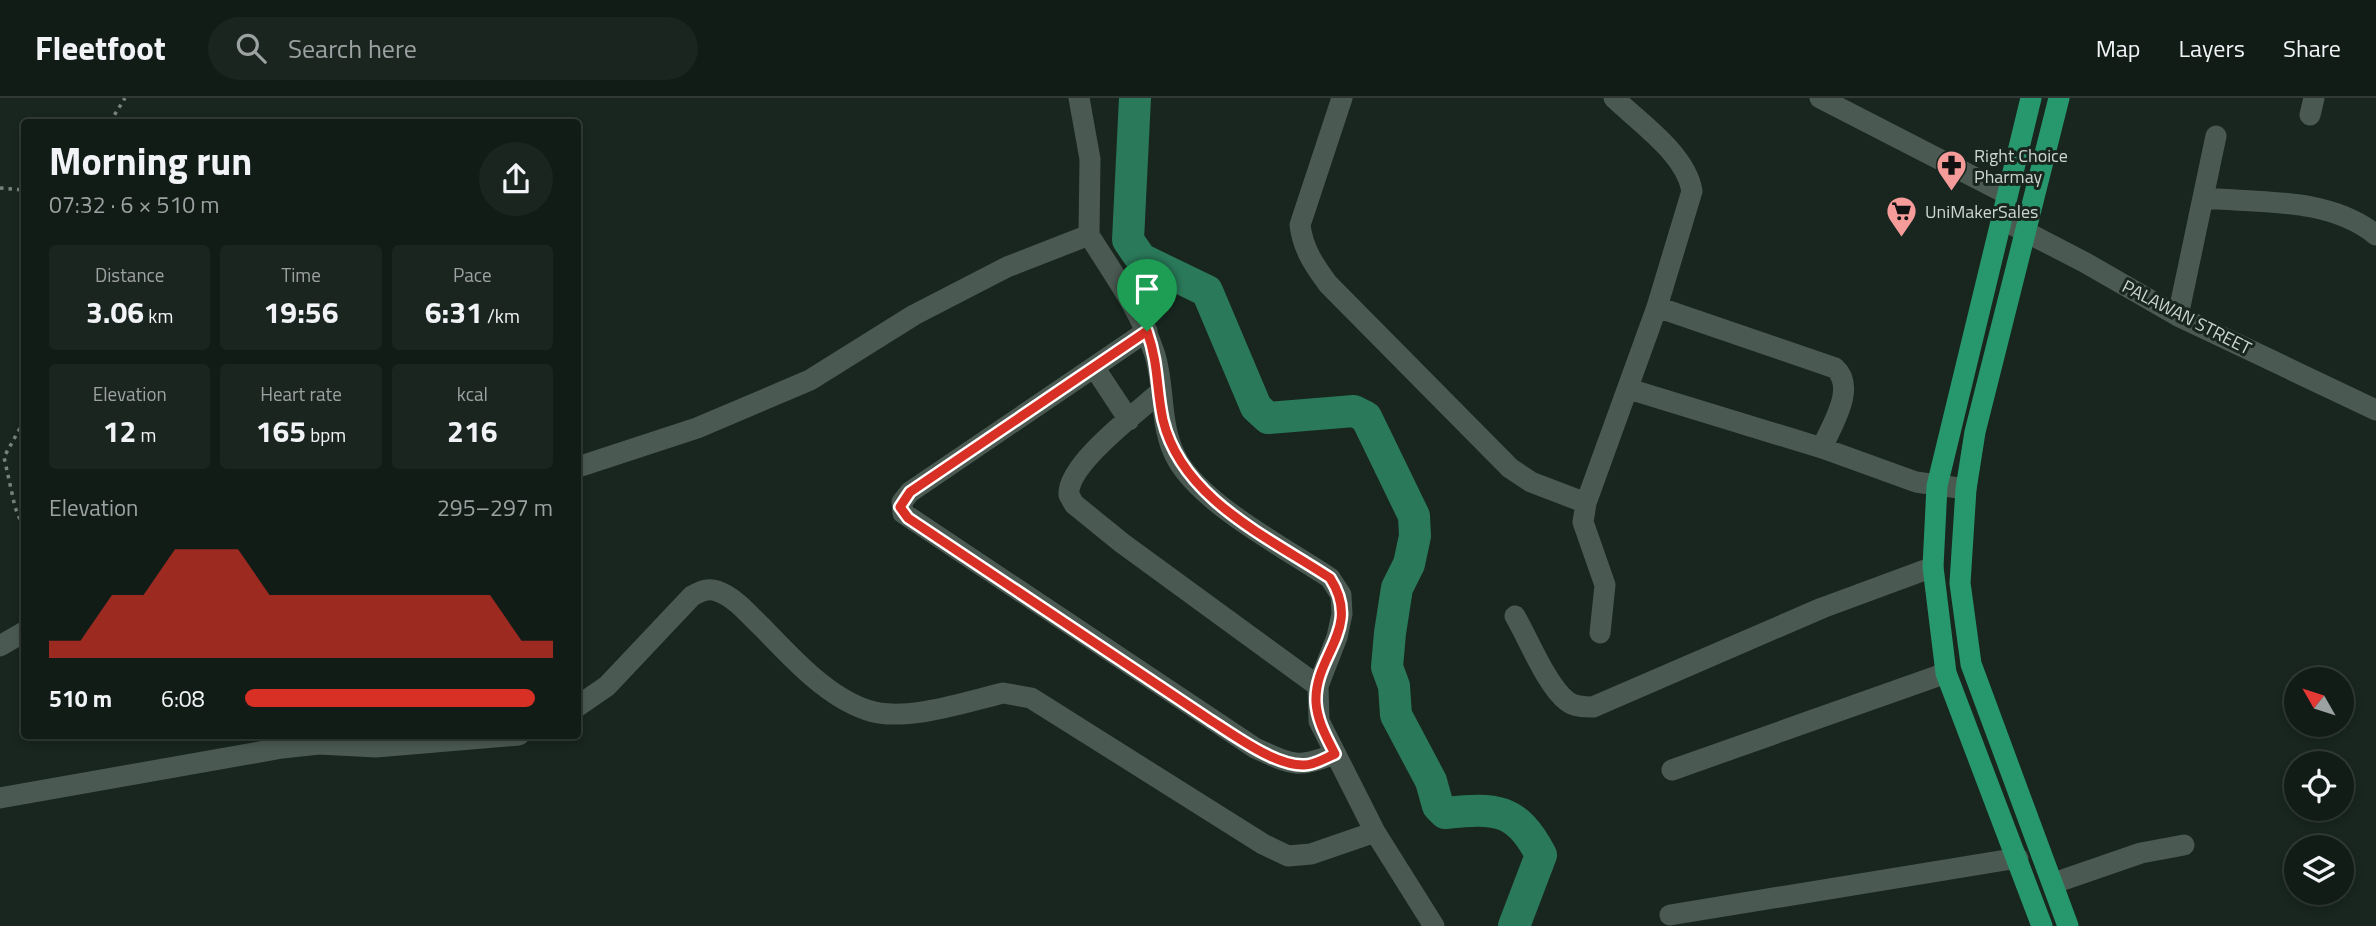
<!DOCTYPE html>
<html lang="en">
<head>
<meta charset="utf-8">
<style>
	body { margin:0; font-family:"Titillium Web",sans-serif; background:#1b2520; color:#f1f3f6; height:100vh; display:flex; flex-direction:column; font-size:26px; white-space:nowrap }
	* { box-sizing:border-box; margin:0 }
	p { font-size:23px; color:#9ca1a1 }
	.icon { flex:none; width:38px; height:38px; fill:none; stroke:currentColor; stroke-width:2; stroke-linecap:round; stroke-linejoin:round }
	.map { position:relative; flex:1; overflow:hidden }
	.sheet { position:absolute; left:21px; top:21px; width:560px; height:620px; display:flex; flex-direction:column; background:#121c17; border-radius:7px; box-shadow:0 4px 10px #0003,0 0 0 2px #313a36 }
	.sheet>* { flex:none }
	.needle { width:46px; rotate:309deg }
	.controls { position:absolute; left:2284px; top:569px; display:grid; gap:14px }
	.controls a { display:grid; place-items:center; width:70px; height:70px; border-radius:50%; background:#121c17; box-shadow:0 4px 10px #0003,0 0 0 2px #313a36; font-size:35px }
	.pin { position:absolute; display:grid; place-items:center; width:60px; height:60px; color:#fff; margin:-72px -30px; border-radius:50% 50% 50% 0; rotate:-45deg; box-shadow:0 0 7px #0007 }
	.pin .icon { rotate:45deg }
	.round { display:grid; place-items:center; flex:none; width:74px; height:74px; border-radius:37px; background:#1b2520 }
	.summary { display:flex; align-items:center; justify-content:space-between; height:119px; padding:0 28px }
	h1 { font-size:38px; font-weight:700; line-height:52px }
	.stats { display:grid; grid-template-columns:repeat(3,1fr); gap:10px; height:119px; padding:7px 28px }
	.stats div { display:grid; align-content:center; border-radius:7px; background:#1b2520; text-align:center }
	.stats b { font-size:30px; font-weight:700 }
	.stats small { font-size:19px; font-weight:400 }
	.stats p { font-size:19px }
	.chart { height:196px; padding:14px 28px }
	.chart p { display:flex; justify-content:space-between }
	.chart svg { width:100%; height:126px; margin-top:7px; fill:#d93025; opacity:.7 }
	ul { padding:0 28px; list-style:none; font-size:23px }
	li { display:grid; grid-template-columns:112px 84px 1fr; align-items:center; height:52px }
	li i { height:18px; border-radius:9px; background:#d93025 }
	header { display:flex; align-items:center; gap:42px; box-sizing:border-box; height:98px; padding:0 35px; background:#121c17; border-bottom:2px solid #313a36 }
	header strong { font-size:33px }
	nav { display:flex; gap:38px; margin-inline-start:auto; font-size:24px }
	.search { width:490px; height:63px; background:#1b2520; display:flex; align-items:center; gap:18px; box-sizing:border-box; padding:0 24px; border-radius:38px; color:#9ca1a1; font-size:26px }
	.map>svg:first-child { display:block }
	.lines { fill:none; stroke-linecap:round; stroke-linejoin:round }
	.river { stroke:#2a795a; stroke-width:32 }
	.path { stroke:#77827c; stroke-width:3.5; stroke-dasharray:3.5 5; stroke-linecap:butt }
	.minor { stroke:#4a5951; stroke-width:21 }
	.highway { stroke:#27986e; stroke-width:21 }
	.route-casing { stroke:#fff; stroke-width:14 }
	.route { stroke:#d93025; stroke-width:9 }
	.labels { text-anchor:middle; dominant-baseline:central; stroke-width:6; stroke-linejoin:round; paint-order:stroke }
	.poi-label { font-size:18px; fill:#cdd6d1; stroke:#18261f; text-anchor:start }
	.street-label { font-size:18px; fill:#cdd6d1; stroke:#18261f }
</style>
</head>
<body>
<header>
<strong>Fleetfoot</strong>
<div class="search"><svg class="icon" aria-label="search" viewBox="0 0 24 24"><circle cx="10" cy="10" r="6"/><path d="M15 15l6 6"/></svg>Search here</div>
<nav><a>Map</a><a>Layers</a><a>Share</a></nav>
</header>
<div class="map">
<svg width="2376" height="828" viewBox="0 0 2376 828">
	<rect width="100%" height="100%" fill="#18261f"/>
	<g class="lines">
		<path class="river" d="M1135 0 1128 142 1141 161 1207 193 1256 309 1268 320 1354 313 1366 319 1414 418 1415 438 1409 466 1397 490 1390 535 1387 569 1394 588 1396 617 1431 683 1438 708 1445 715C1495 710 1516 709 1541 757L1514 828"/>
		<path class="path" d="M110 24 125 0
			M0 90 24 92
			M24 323 4 359 15 409 24 432"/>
		<path class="minor" d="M1079 0 1090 61 1089 137
			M1342 0 1300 127C1303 151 1314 167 1328 186L1510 370 1531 384 1586 405 1657 209 1692 93C1686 56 1640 25 1614 0
			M1820 0 2007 96
			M2310 17 2314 0
			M2203 100C2261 105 2329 99 2376 137
			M2001 121 2084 164 2178 218 2376 312
			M1657 209 1835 270C1857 290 1831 328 1822 350
			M2178 218 2216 38
			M1147 233 910 394 902 404 903 415 1255 650C1293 667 1295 671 1335 656
			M1094 269 1129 322
			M1629 291 1822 350 1916 384 1966 391
			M1161 293C1138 314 1066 367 1069 397L1074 406 1122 445 1318 588
			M578 369 697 330 810 282 914 217 1007 169 1089 137C1112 174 1140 212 1154 254 1166 289 1158 329 1178 363 1205 408 1285 450 1330 480L1341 497 1342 516 1337 539 1318 588 1319 623 1375 734 1434 828
			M1586 405 1583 424 1605 487 1600 535
			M1515 518C1528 540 1547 588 1567 603 1574 609 1584 609 1593 609L1822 510 1933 469
			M0 548 24 534
			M578 608 607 588 692 498C701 493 708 490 717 493 735 499 749 517 763 530 791 559 827 599 867 612 904 625 966 604 1003 595L1031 600 1263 746 1288 758 1311 756 1375 734
			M1672 672 1946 575
			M0 700 282 650 319 646 376 649 519 637
			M2054 785 2141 755 2184 747
			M1670 817 2018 760"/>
		<path class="highway" d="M2031 0 1937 388 1933 469 1946 575 2042 828
			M2059 0 1975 334 1966 391 1960 485 1971 566 2068 828"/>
	</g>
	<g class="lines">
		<defs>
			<path id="route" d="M1147 233C1159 267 1156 290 1163 322 1182 401 1268 439 1330 480 1363 531 1314 557 1316 604 1317 623 1327 640 1335 656 1325 660 1315 667 1304 667 1275 668 1234 637 1210 622L908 420 900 409 910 394Z"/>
		</defs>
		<use href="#route" class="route-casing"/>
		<use href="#route" class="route"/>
	</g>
	<defs>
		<symbol id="pharmacy-pin" viewBox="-11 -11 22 30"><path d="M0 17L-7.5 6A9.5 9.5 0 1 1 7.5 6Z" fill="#f59b99" stroke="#18261f"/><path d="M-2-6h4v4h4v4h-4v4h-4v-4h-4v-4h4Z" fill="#111"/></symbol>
		<symbol id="supermarket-pin" viewBox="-11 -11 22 30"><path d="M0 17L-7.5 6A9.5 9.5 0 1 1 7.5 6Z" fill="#f59b99" stroke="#18261f"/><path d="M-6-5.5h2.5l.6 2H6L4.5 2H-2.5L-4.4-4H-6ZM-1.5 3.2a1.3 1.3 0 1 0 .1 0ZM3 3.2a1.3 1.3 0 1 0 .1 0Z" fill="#111"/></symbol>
	</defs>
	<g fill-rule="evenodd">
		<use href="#pharmacy-pin" x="1934" y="50" width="35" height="47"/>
		<use href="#supermarket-pin" x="1884" y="96" width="35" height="47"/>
	</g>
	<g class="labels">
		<g class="poi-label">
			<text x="1974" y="57">Right Choice<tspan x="1974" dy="21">Pharmay</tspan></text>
			<text x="1925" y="113">UniMakerSales</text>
		</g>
		<g class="street-label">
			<text transform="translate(2187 219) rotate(27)">PALAWAN STREET</text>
		</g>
	</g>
</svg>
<div class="controls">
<a><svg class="needle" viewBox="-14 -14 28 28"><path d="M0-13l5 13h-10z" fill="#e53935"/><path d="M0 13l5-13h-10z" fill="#9ca1a1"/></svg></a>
<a><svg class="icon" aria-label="locate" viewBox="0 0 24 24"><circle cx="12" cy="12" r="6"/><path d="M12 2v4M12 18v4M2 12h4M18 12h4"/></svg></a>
<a><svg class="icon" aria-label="layers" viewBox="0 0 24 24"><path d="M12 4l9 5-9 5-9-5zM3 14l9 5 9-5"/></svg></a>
</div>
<div class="pin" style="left:1147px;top:233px;background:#1e9e55"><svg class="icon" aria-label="arrive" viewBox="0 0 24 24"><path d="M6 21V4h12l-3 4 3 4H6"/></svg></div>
<section class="sheet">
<div class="summary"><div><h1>Morning run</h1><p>07:32 · 6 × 510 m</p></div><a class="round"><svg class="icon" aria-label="share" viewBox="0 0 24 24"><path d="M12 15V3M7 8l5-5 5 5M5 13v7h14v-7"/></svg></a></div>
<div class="stats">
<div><p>Distance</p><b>3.06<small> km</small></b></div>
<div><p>Time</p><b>19:56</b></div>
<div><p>Pace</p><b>6:31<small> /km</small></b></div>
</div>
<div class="stats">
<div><p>Elevation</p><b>12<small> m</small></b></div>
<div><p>Heart rate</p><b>165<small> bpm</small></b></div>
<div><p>kcal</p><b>216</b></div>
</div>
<div class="chart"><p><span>Elevation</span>295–297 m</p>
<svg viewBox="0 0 160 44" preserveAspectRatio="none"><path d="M0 44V38L10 38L20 22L30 22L40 6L50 6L60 6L70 22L80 22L90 22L100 22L110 22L120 22L130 22L140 22L150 38L160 38V44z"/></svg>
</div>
<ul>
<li><b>510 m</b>6:08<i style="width:94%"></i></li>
</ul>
</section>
</div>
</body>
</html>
